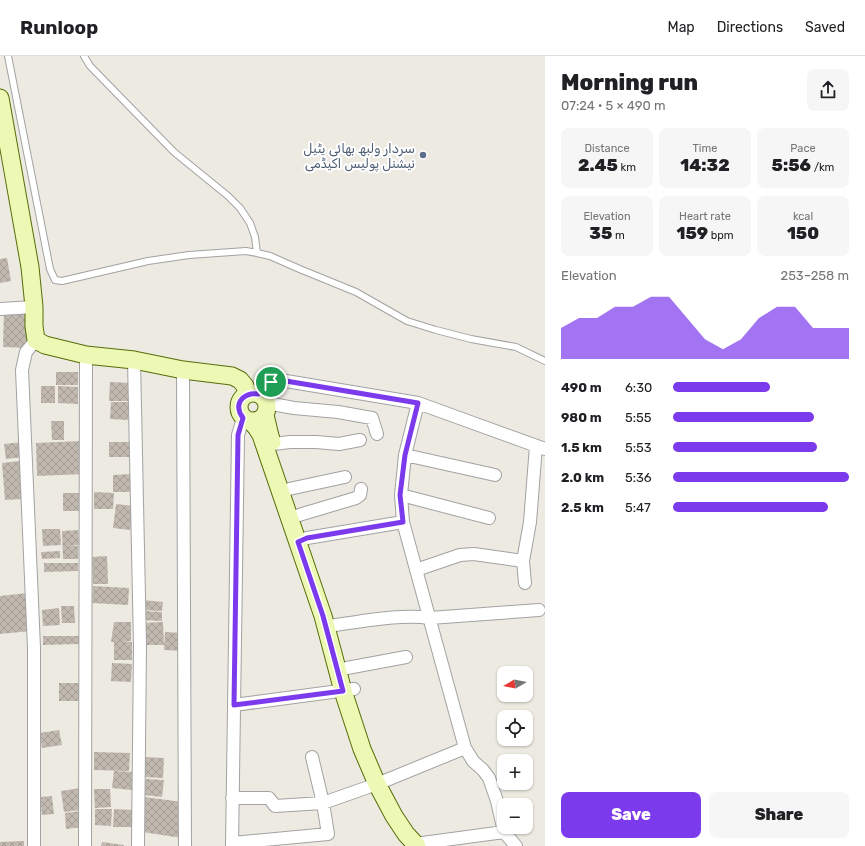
<!DOCTYPE html>
<html lang="en">
<head>
<meta charset="utf-8">
<style>
	body { margin:0; font-family:Rubik,"Noto Sans Arabic",sans-serif; background:#f6f6f6; color:#202124; height:100vh; display:flex; flex-direction:column; font-size:15px; white-space:nowrap }
	* { box-sizing:border-box; margin:0 }
	p { font-size:13px; color:#757577 }
	.icon { flex:none; width:22px; height:22px; fill:none; stroke:currentColor; stroke-width:2; stroke-linecap:round; stroke-linejoin:round }
	.map { position:relative; flex:1; overflow:hidden }
	.panel { display:flex; flex-direction:column; background:#fff; width:320px }
	.panel>* { flex:none }
	.needle { width:26px; rotate:260deg }
	.buttons { position:absolute; left:497px; top:610px; display:grid; gap:8px }
	.buttons a { display:grid; place-items:center; width:36px; height:36px; border-radius:8px; background:#fff; box-shadow:0 1px 3px #0004; font-size:20px }
	.pin { position:absolute; display:grid; place-items:center; width:34px; height:34px; color:#fff; margin:-17px; border:2px solid #fff; border-radius:50%; box-shadow:0 1px 4px #0007 }
	.round { display:grid; place-items:center; flex:none; width:42px; height:42px; border-radius:8px; background:#f6f6f6 }
	.overview { display:flex; align-items:center; justify-content:space-between; height:68px; padding:0 16px }
	h1 { font-size:22px; font-weight:800; line-height:30px }
	.metrics { display:grid; grid-template-columns:repeat(3,1fr); gap:6px; height:68px; padding:4px 16px }
	.metrics div { display:grid; align-content:center; border-radius:8px; background:#f6f6f6; text-align:center }
	.metrics b { font-size:17px; font-weight:800 }
	.metrics small { font-size:11px; font-weight:400 }
	.metrics p { font-size:11px }
	.chart { height:112px; padding:8px 16px }
	.chart p { display:flex; justify-content:space-between }
	.chart svg { width:100%; height:72px; margin-top:4px; fill:#7c3aed; opacity:.7 }
	.primary-button { display:flex; gap:8px; margin-top:auto; padding:8px 16px }
	.primary-button a { flex:1; height:46px; border-radius:8px; background:#7c3aed; color:#fff; font-size:16px; font-weight:800; line-height:46px; text-align:center }
	.primary-button a+a { background:#f6f6f6; color:#202124 }
	ul { padding:0 16px; list-style:none; font-size:13px }
	li { display:grid; grid-template-columns:64px 48px 1fr; align-items:center; height:30px }
	li i { height:10px; border-radius:5px; background:#7c3aed }
	header { display:flex; align-items:center; gap:24px; box-sizing:border-box; height:56px; padding:0 20px; background:#fff; border-bottom:1px solid #e0e0e0 }
	header strong { font-size:19px }
	nav { display:flex; gap:22px; margin-inline-start:auto; font-size:14px }
	main { display:flex; flex:1; min-height:0 }
	.map>svg:first-child { display:block }
	.building { fill:url(#building-cross-hatch) }
	.lines { fill:none; stroke-linecap:round; stroke-linejoin:round }
	.lane-casing { stroke:#a2a2a2; stroke-width:8 }
	.street-casing { stroke:#a2a2a2; stroke-width:14 }
	.secondary-casing { stroke:#566e07; stroke-width:19 }
	.lane { stroke:#fff; stroke-width:6 }
	.street { stroke:#fff; stroke-width:12 }
	.secondary { stroke:#ecf8b4; stroke-width:17 }
	.route-casing { stroke:#fff; stroke-width:8 }
	.route { stroke:#7c3aed; stroke-width:5 }
	.service-dot { fill:#5c6f8a; stroke:#fff; stroke-width:1.5 }
	.labels { text-anchor:middle; dominant-baseline:central; stroke-width:4; stroke-linejoin:round; paint-order:stroke }
	.service-label { font-size:13px; fill:#4e5e75; stroke:#fff; text-anchor:end }
</style>
</head>
<body>
<header>
<strong>Runloop</strong>
<nav><a>Map</a><a>Directions</a><a>Saved</a></nav>
</header>
<main>
<div class="map">
<svg width="545" height="790" viewBox="0 0 545 790">
	<defs>
		<pattern id="building-cross-hatch" width="8" height="8" patternUnits="userSpaceOnUse"><rect width="8" height="8" fill="#c1b9b0"/><path d="M0 0l8 8M0 8l8-8" fill="none" stroke="#a59e97"/></pattern>
	</defs>
	<rect width="100%" height="100%" fill="#edeae1"/>
	<path class="building" d="M7 202 11 225 0 227V203Z
		M4 255H30L29 292 3 291Z
		M56 316H78V329H56Z
		M110 326 132 327V345H109Z
		M41 330H55V347H41Z
		M58 330 78 331V348L58 347Z
		M111 346H128V364L110 363Z
		M51 365H64V384H52Z
		M83 385 84 418 37 420 36 387Z
		M22 386 24 401 6 403 4 388Z
		M109 386H132V401H109Z
		M20 405 23 443 5 444 2 407Z
		M132 418V436H113V419Z
		M94 436 114 437 113 453H94Z
		M63 437H82L81 455H63Z
		M116 448 133 450 130 474 113 472Z
		M42 473H60L61 489 43 490Z
		M78 474 79 489 67 490H78V503H63L62 475Z
		M60 495V502L42 503 41 496Z
		M107 500 108 528H93L92 501Z
		M44 507H78V515L44 516Z
		M93 530 129 532 128 549 92 547Z
		M28 537 31 575 0 578V540Z
		M143 544 163 546 162 555 142 554Z
		M61 550H74L75 567H62Z
		M59 552 60 569 43 570 42 554Z
		M143 555 162 556V565L142 564Z
		M114 566H131V585L123 586H132V604H114V586H111Z
		M163 566 164 589H143L142 567Z
		M165 576 182 577V595L164 594Z
		M43 580H80V588L43 589Z
		M112 607 132 608 131 626 111 625Z
		M59 627H84V645H59Z
		M59 674 62 689 42 692 40 677Z
		M94 696 130 697 129 715 94 714Z
		M145 701 164 702 163 722 144 721Z
		M114 715 134 716 132 734 112 732Z
		M146 723 164 724 162 741 144 739Z
		M80 732V754L64 756 61 735Z
		M94 733H110L111 751 95 752Z
		M52 740 54 758 42 759 40 741Z
		M144 741 183 746 182 782 142 776Z
		M95 753H112L111 770 95 769Z
		M114 753 133 754 132 771H113Z
		M82 755 83 771 66 773 65 757Z
		M24 785V790H0V786Z
		M102 786 124 789V790H101Z"/>
	<g class="lines">
		<defs>
			<path id="lane" d="M8 0 50 213 55 224 62 225 148 205 189 199 246 195 257 197 270 200 302 214 356 236 407 265 436 274 471 283 516 291 545 305
				M84 0 90 10 174 96 228 140 240 152 250 167 255 181 257 197"/>
			<path id="street" d="M0 253 34 251
				M134 304 140 589 138 790
				M183 314 185 790
				M258 338C265 328 268 326 280 324L418 347 545 393
				M267 347 294 352 338 356 372 362 377 378
				M418 347 405 399 401 439 403 466 465 692 473 705 483 714 489 722 497 745 504 776 516 790
				M273 388 290 386H316L339 388 360 384
				M405 399 495 419
				M289 433 345 421
				M401 439 489 462
				M299 459 356 442 360 439 361 433
				M298 486 307 482 403 466
				M523 505 525 527
				M416 514 460 499 474 498 523 505 530 466 536 390
				M335 569C366 565 399 558 430 562L539 554
				M347 612 406 601
				M234 649 354 633
				M232 742H269L275 750 323 747 377 728 465 692
				M232 787 328 778 323 747 312 701
				M415 788 504 776
				M34 790V592L22 314 26 296 36 284
				M85 790 86 299
				M232 790 238 379 243 362"/>
			<path id="secondary" d="M0 42 30 211 34 251V270L36 284 45 289 86 299 134 304 183 314 232 320 240 324 245 330 247 338
				M239 351a14 14 0 1 1 28 0a14 14 0 1 1-28 0Z
				M265 359 270 380 272 386
				M250 365 256 371 261 379 323 560 343 635 362 693 377 728 394 760 406 778 417 790"/>
		</defs>
		<use href="#lane" class="lane-casing"/>
		<use href="#street" class="street-casing"/>
		<use href="#secondary" class="secondary-casing"/>
		<use href="#lane" class="lane"/>
		<use href="#street" class="street"/>
		<use href="#secondary" class="secondary"/>
	</g>
	<g class="lines">
		<defs>
			<path id="route" d="M280 324 418 347 405 399 400 439 403 466 307 482 298 486 323 560 343 635 234 649 238 379 243 362C242 360 241 359 240 357 235 344 247 336 258 338 265 328 268 326 280 324Z"/>
		</defs>
		<use href="#route" class="route-casing"/>
		<use href="#route" class="route"/>
	</g>
	<circle class="service-dot" cx="423" cy="99" r="4"/>
	<g class="labels">
		<g class="service-label">
			<text x="415" y="92">سردار ولبھ بھائی پٹیل<tspan x="415" dy="15">نیشنل پولیس اکیڈمی</tspan></text>
		</g>
	</g>
</svg>
<div class="buttons">
<a><svg class="needle" viewBox="-14 -14 28 28"><path d="M0-13l5 13h-10z" fill="#e53935"/><path d="M0 13l5-13h-10z" fill="#757577"/></svg></a>
<a><svg class="icon" aria-label="locate" viewBox="0 0 24 24"><circle cx="12" cy="12" r="6"/><path d="M12 2v4M12 18v4M2 12h4M18 12h4"/></svg></a>
<a>+</a>
<a>−</a>
</div>
<div class="pin" style="left:271px;top:326px;background:#1e9e55"><svg class="icon" aria-label="arrive" viewBox="0 0 24 24"><path d="M6 21V4h12l-3 4 3 4H6"/></svg></div>
</div>
<section class="panel">
<div class="overview"><div><h1>Morning run</h1><p>07:24 · 5 × 490 m</p></div><a class="round"><svg class="icon" aria-label="share" viewBox="0 0 24 24"><path d="M12 15V3M7 8l5-5 5 5M5 13v7h14v-7"/></svg></a></div>
<div class="metrics">
<div><p>Distance</p><b>2.45<small> km</small></b></div>
<div><p>Time</p><b>14:32</b></div>
<div><p>Pace</p><b>5:56<small> /km</small></b></div>
</div>
<div class="metrics">
<div><p>Elevation</p><b>35<small> m</small></b></div>
<div><p>Heart rate</p><b>159<small> bpm</small></b></div>
<div><p>kcal</p><b>150</b></div>
</div>
<div class="chart"><p><span>Elevation</span>253–258 m</p>
<svg viewBox="0 0 160 44" preserveAspectRatio="none"><path d="M0 44V25L10 19L20 19L30 12L40 12L50 6L60 6L70 19L80 32L90 38L100 32L110 19L120 12L130 12L140 25L150 25L160 25V44z"/></svg>
</div>
<ul>
<li><b>490 m</b>6:30<i style="width:55%"></i></li>
<li><b>980 m</b>5:55<i style="width:80%"></i></li>
<li><b>1.5 km</b>5:53<i style="width:82%"></i></li>
<li><b>2.0 km</b>5:36<i style="width:100%"></i></li>
<li><b>2.5 km</b>5:47<i style="width:88%"></i></li>
</ul>
<div class="primary-button"><a>Save</a><a>Share</a></div>
</section>
</main>
</body>
</html>
